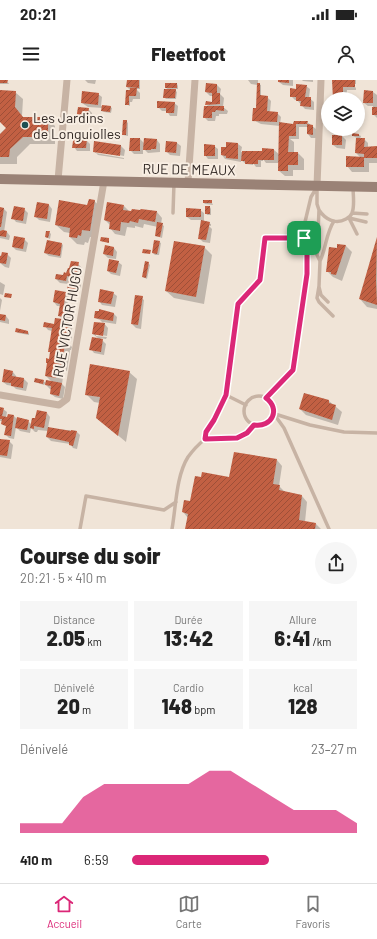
<!DOCTYPE html>
<html lang="fr">
<head>
<meta charset="utf-8">
<style>
	body { margin:0; font-family:Barlow,sans-serif; background:#f6f6f6; color:#222; height:100vh; display:flex; flex-direction:column; font-size:15px; white-space:nowrap }
	* { box-sizing:border-box; margin:0 }
	p { font-size:13px; color:#767676 }
	.icon { flex:none; width:22px; height:22px; fill:none; stroke:currentColor; stroke-width:2; stroke-linecap:round; stroke-linejoin:round }
	.map { position:relative; height:449px; overflow:hidden }
	.side { display:flex; flex-direction:column; background:#fff; flex:1 }
	.side>* { flex:none }
	.tools { position:absolute; left:321px; top:12px; display:grid; gap:8px }
	.tools a { display:grid; place-items:center; width:44px; height:44px; border-radius:50%; background:#fff; box-shadow:0 2px 6px #0003; font-size:20px }
	.pin { position:absolute; display:grid; place-items:center; width:34px; height:34px; color:#fff; margin:-17px; border-radius:8px; box-shadow:0 2px 6px #0006 }
	.round { display:grid; place-items:center; flex:none; width:42px; height:42px; border-radius:21px; background:#f6f6f6 }
	.summary { display:flex; align-items:center; justify-content:space-between; height:68px; padding:0 20px }
	h1 { font-size:22px; font-weight:800; line-height:30px }
	.metrics { display:grid; grid-template-columns:repeat(3,1fr); gap:6px; height:68px; padding:4px 20px }
	.metrics div { display:grid; align-content:center; border-radius:0px; background:#f6f6f6; text-align:center }
	.metrics b { font-size:20px; font-weight:800 }
	.metrics small { font-size:11px; font-weight:400 }
	.metrics p { font-size:11px }
	.chart { height:112px; padding:8px 20px }
	.chart p { display:flex; justify-content:space-between }
	.chart svg { width:100%; height:72px; margin-top:4px; fill:#db2777; opacity:.7 }
	ul { padding:0 20px; list-style:none; font-size:13px }
	li { display:grid; grid-template-columns:64px 48px 1fr; align-items:center; height:30px }
	li i { height:10px; border-radius:5px; background:#db2777 }
	.status { display:flex; justify-content:space-between; align-items:center; height:28px; padding:0 20px; background:#fff; direction:ltr }
	.status svg { height:11px; fill:currentColor }
	header { display:flex; justify-content:space-between; align-items:center; height:52px; padding:0 20px; background:#fff; font-size:18px; font-weight:800 }
	.tabs { display:flex; justify-content:space-around; align-items:center; height:56px; border-top:1px solid #e0e0e0; background:#fff; font-size:11px; color:#767676 }
	.tabs a { display:grid; justify-items:center; gap:2px }
	.tabs .on { color:#db2777 }
	.map>svg:first-child { display:block }
	.shadow { fill:#0003 }
	.building { fill:url(#building-hatch) }
	.lines { fill:none; stroke-linecap:round; stroke-linejoin:round }
	.lane { stroke:#c7b3a4; stroke-width:3.5 }
	.street { stroke:#c7b3a4; stroke-width:7 }
	.secondary { stroke:#9a8276; stroke-width:10 }
	.route-casing { stroke:#fff; stroke-width:8 }
	.route { stroke:#db2777; stroke-width:5 }
	.poi-dot { fill:#1d4f52; stroke:#f8eee3; stroke-width:1.5 }
	.labels { text-anchor:middle; dominant-baseline:central; stroke-width:4; stroke-linejoin:round; paint-order:stroke }
	.poi-label { font-size:14px; fill:#322925; stroke:#f8eee3; text-anchor:start }
	.street-label { font-size:14px; fill:#322925; stroke:#f8eee3 }
</style>
</head>
<body>
<div class="status"><b>20:21</b><svg viewBox="0 0 49 12"><path d="M0 12V9h3v3zM5 12V6h3v6zM10 12V3h3v9zM15 12V0h3v12zM26 1h20v11H26zM47 4h2v5h-2z"/></svg></div>
<header><svg class="icon" aria-label="menu" viewBox="0 0 24 24"><path d="M4 6h16M4 12h16M4 18h16"/></svg>Fleetfoot<svg class="icon" aria-label="person" viewBox="0 0 24 24"><circle cx="12" cy="8" r="4"/><path d="M4 21q1-7 8-7t8 7"/></svg></header>
<div class="map">
<svg width="377" height="449" viewBox="0 0 377 449">
	<defs>
		<pattern id="building-hatch" width="6" height="6" patternUnits="userSpaceOnUse"><rect width="6" height="6" fill="#c26043"/><path d="M-1 1l2-2M0 6l6-6M5 7l2-2" fill="none" stroke="#9e4f38"/></pattern>
	</defs>
	<rect width="100%" height="100%" fill="#f0e4d7"/>
	<path class="shadow" d="M0 0 7 1 9 4H0Z
		M85 0H96L95 4 88 3Z
		M128 0H143H140V9H136L140 13V19H133L132 22H130V26L126 24 127 11H131L127 7Z
		M248 0H258V4L261 5V17H267L271 21 270 32 277 33 281 37 280 44 294 45 295 42H307L316 49V58H311L308 54V47H299V59H290L294 62V73H298L304 79V90H293V96H285L279 91 280 83H266L263 79V81H261V87H256L253 83V85L246 84 241 80V82L225 79 222 75 227 68 238 64 242 67 241 72H263V69L274 70 280 75V46L261 44 253 40 257 29 258 5 251 4Z
		M279 0H293V6L283 5 279 2Z
		M302 0H313V2L303 1Z
		M333 0H356V4H355L354 6 356 8V10H347L346 19H334Z
		M177 4 178 6V9H174L177 12 176 19H166L164 17 169 10 166 8Z
		M217 5 221 9 220 14 224 18 223 27 228 31 227 34H219V36H216L215 41H208L204 37 209 27 207 25 213 23V16H210L206 12Z
		M306 6 310 9 309 18 314 22V30L305 29 297 20H295L291 16 297 10Z
		M0 11 15 12 23 19 22 36 24 38H47L55 46V64H30L17 77V84H0V55L7 48 0 40Z
		M373 12 377 15V38L373 34V26H368L364 23Z
		M98 14 102 17 101 26 110 27 112 28 111 33 104 32 102 31 103 28 88 27 82 23Z
		M358 20 361 22V28H358Z
		M174 23 178 26 177 36H170L167 31H162L158 27Z
		M88 29 92 33 91 45 81 44 77 40Z
		M126 41 128 43V56L123 55Z
		M335 49H346V52H337Z
		M359 55 361 56 360 59H364L368 63V68L377 67V83H369V92H352L347 86 361 78 356 73 357 58 353 56Z
		M82 56 90 64V71H77L74 67Z
		M342 56 346 60 345 69 337 68 333 65Z
		M140 59 145 64 157 60 160 64V72L148 73 143 68V74H134L130 70Z
		M95 62 121 66 125 70 124 76 96 71V73L124 78V79L98 75 94 71Z
		M177 63 181 66 180 76 170 75 166 71Z
		M214 66 218 69V79H208L205 75Z
		M94 121 102 128 97 158 90 157 88 163 85 162 84 165 77 164 70 157V153L64 152 56 145 88 126Z
		M211 121 213 125 205 124 204 123Z
		M49 125 52 129 50 142 39 140 35 136Z
		M124 126 129 131H141V130L157 132 162 138 161 144 164 146 162 158 156 156 158 147 144 144 143 148 135 146V148L127 147 125 156 115 154 110 148V145L105 140Z
		M210 127 211 129V135H207L206 133Z
		M0 128 4 129 7 132 4 152H7L10 156 9 160 0 158Z
		M24 129 28 133 26 144 16 142 13 138Z
		M200 130 204 133V142L211 144V146L208 145 212 149 210 163 203 162 199 158 202 140H191L187 137Z
		M49 152 51 154 50 159 46 157Z
		M24 159 28 163 26 172 16 170 13 167Z
		M377 159V229L367 227 360 219Z
		M159 162 161 163 159 175H155L153 173Z
		M62 164 63 165 61 178 49 176 45 173Z
		M338 165 346 166 352 172 342 201 333 197 327 191Z
		M204 167 212 175 204 224 174 218 166 211Z
		M114 168 117 172 116 179 108 178 104 174Z
		M7 174 11 178 9 188 5 187 0 183V175L2 177Z
		M118 182 122 185 120 196 111 194 108 191Z
		M148 183 150 185 147 199 143 197Z
		M78 184 82 188 80 201 76 200 81 205 79 213 72 212 68 208 69 204 60 203 56 199 64 197Z
		M0 202 5 205 3 215 0 214Z
		M65 213 69 217 67 226 71 227 74 230 73 238H70L69 241 73 245 71 254 68 253 72 257 71 262 68 261V263L72 267 71 270H70L67 291 64 290 62 304 65 307 63 319 55 317 51 314 52 309H50L45 304 44 305 35 302 43 301 46 303 52 302 46 296 48 284 47 283 50 280 51 274 49 271 52 251 48 250 45 246 54 245 64 240 59 236 61 226H57L54 222Z
		M113 213 117 216 115 227 102 225 99 221Z
		M140 217 144 220 141 249 136 248 132 244Z
		M0 218 2 220 0 231Z
		M114 234 117 237 116 244 103 242 108 248 107 256 96 254V256L107 257 106 259 100 258 106 264 104 275 94 273 91 269 99 259 93 254 104 244 100 240 95 238Z
		M0 235 6 236 9 240V244L0 242Z
		M17 252H28L29 253V255L18 253Z
		M13 292 16 296V298L24 299 28 303 26 311 16 309 13 306 7 305 3 302Z
		M129 292 137 299 126 362 97 338 100 323 94 322 86 314Z
		M329 321 342 332 338 345 306 335 300 329Z
		M0 328 3 329 7 332 6 338 9 335 14 336 18 340 28 341 32 345 47 333 50 337 48 348 76 351 80 355 77 369 73 368 70 364 51 361 47 357 48 351 38 350 37 352H35L31 348 30 353 20 351 16 347 14 359 9 358 5 354 7 346 3 345 2 344V341H0Z
		M0 360 9 361 13 365 11 379 0 377Z
		M277 380 282 386 279 406 285 412 302 416 307 422 305 442 316 444 321 449H186L188 438 183 432 191 422 202 398H230Z"/>
	<path class="building" d="M0 0H8L7 3H0Z
		M127 0H139V8L126 7Z
		M278 0H289V3L278 2Z
		M332 0H355V7H343V19H333Z
		M165 3H177V8H165Z
		M206 3 217 4V13H220V24L205 25 206 21 212 22V13L205 12Z
		M257 3H260V15L268 16 267 31 278 32 277 42 252 41 253 28H256Z
		M296 4 307 5 305 17H311V27L300 26 301 21H296V17H290V8L296 9Z
		M130 8H137L136 16H129V25H125L126 10H130Z
		M164 9H176L175 18H163Z
		M0 10 16 11 15 27 23 37H48V57H23L10 69 9 77H0V54L6 48 0 42Z
		M364 10 373 11V23H363Z
		M82 11 99 13 98 25 81 23Z
		M157 21 175 22 174 33H166V28H157Z
		M102 25 111 26 110 32 101 31Z
		M204 26H224V31L216 30 215 32H212V38H203Z
		M78 27 89 28 87 41 76 40Z
		M372 27H377V35H372Z
		M123 40H127L126 55H122Z
		M294 41H308L307 44H296V56H289L288 72H298V85H288V91H278L279 42 293 44Z
		M307 44 313 45V55L307 54Z
		M352 53 359 54V56H352Z
		M74 54 83 55 82 58 87 59 86 68H72Z
		M332 55H342V65H332Z
		M130 58H140V71H129Z
		M144 58 157 59 156 69H151V70H143Z
		M356 58H365L364 67 377 66V78H364V87H346V76L364 77V74L355 73Z
		M94 61 121 65 120 76 93 72Z
		M166 61 177 62 176 73 165 72Z
		M226 62 238 63V79L226 78V76L221 75V67H226Z
		M204 64 215 65V76H204Z
		M262 68 274 69V80H258V84H245V81H241L242 71H262Z
		M89 119 95 120 90 151 82 150 81 156 78 155 77 158 69 157 70 148 55 145 59 120 87 125Z
		M203 120H212V123H203Z
		M37 122 49 124 47 139 34 137Z
		M107 122 124 125 123 130 131 131 132 129 140 130 141 129 157 131 155 142 139 139 138 143 130 141 129 143 121 142 120 151 109 149 110 142 104 140Z
		M14 126 25 128 23 141 11 139Z
		M205 126H210V134H205Z
		M0 127 4 128 1 147H0Z
		M186 128 201 129V137H186Z
		M201 140 210 142 206 160 198 159Z
		M157 142 163 143 160 157 155 156Z
		M3 150 7 151 6 157 0 156V151Z
		M46 151H50L48 158 45 157Z
		M14 156 25 158 23 169 12 167Z
		M101 157 109 158V163L100 161Z
		M377 157 376 201 377 225 359 219Z
		M47 160 62 163 60 176 44 173Z
		M154 160 160 161 157 174 152 173Z
		M174 161 205 166 196 217 165 211Z
		M337 164 346 165 336 195 331 194V192H326L329 167 337 168Z
		M105 165 114 167 113 176 103 174Z
		M143 169 151 170 150 174 142 173Z
		M2 172 8 173 6 184 0 183V176H1Z
		M109 179 119 181 116 193 107 191Z
		M71 181 79 182 76 198 67 196 66 201 55 199 56 194 63 195 64 192 66 193 68 188H69Z
		M145 181 149 182 146 198 142 197Z
		M69 199 77 200 76 210 67 209Z
		M100 209 114 212 111 224 98 222Z
		M55 210 66 212 64 224 71 226 70 235 66 234 65 237 58 236 60 224 53 222Z
		M5 213 12 214 11 218 4 217Z
		M135 215 143 216 138 245 131 244Z
		M99 229 114 233 113 241 94 238 95 231H99Z
		M0 234 6 235 5 241 0 240Z
		M55 238 70 240 68 250 59 249 67 251 64 260H67L66 265H65L61 286 58 285 56 298 45 296 47 283H46V278L49 279 50 272H48L52 248 43 247 44 242 54 244Z
		M94 242 105 243 103 256 92 254Z
		M16 248 28 251V254L15 252Z
		M92 257 103 259 101 272 89 270Z
		M90 284 130 291 118 356 96 338 100 317 85 315Z
		M4 289 13 291 12 296 24 298 23 308 11 306V303L2 302Z
		M35 298 44 300 43 304 34 302Z
		M46 300 62 303 59 316 50 314 51 306 45 305Z
		M304 313 329 320V323L336 325 332 340 299 329Z
		M0 327 4 328 2 336 7 337 8 334 14 335 11 356 4 355 6 346 1 344 2 339H0Z
		M37 330 47 332 44 348 34 346V349L30 348 32 338H35Z
		M17 337 29 340 27 350 15 348Z
		M48 347 71 351V350L77 351 73 366 69 365V362L46 357Z
		M0 359 10 360 7 376 0 375Z
		M234 372 277 379 273 404 280 405 279 410 302 415 299 440 316 443 315 449H185L188 434 182 432 184 420 190 421 195 396 201 397 202 392 229 397Z"/>
	<g class="lines">
		<path class="lane" d="M317 107V124L319 130 317 175 320 181 319 206 317 218 319 222 333 236
			M319 130C325 139 335 145 346 139 348 138 351 136 352 133 355 126 353 115 353 107
			M173 133 174 103
			M352 133 367 134
			M349 138 357 154
			M349 138 366 142
			M320 181C326 169 326 153 334 141
			M319 207 321 215 328 222
			M226 315 246 325
			M244 331a15 15 0 1 1 30 0a15 15 0 1 1-30 0Z
			M266 318 293 290 307 194V172L304 158 305 142 311 117 317 107
			M274 334 284 348 329 449
			M275 334 310 345 344 352 377 353
			M205 359 206 352 214 340 226 315 238 224 260 200 265 158H304
			M80 449 86 416 164 430 176 422
			M172 449C176 427 176 396 188 377 193 370 199 364 205 359L237 358 247 353 254 345"/>
		<path class="street" d="M58 100 67 0
			M188 102 195 0
			M317 106 321 0
			M0 315 59 325 67 319 104 101"/>
		<path class="secondary" d="M0 99 377 107"/>
	</g>
	<g class="lines">
		<defs>
			<path id="route" d="M265 158H304L307 172V194L293 290 266 318C281 329 272 348 254 345L247 353 237 358 205 359 206 352 214 340 226 315 238 224 260 200Z"/>
		</defs>
		<use href="#route" class="route-casing"/>
		<use href="#route" class="route"/>
	</g>
	<circle class="poi-dot" cx="25" cy="45" r="4"/>
	<g class="labels">
		<g class="poi-label">
			<text x="33" y="37">Les Jardins<tspan x="33" dy="16">de Longuiolles</tspan></text>
		</g>
		<g class="street-label">
			<text transform="translate(189 89) rotate(1)">RUE DE MEAUX</text>
			<text transform="translate(67 242) rotate(-80)">RUE VICTOR HUGO</text>
		</g>
	</g>
</svg>
<div class="tools">
<a><svg class="icon" aria-label="layers" viewBox="0 0 24 24"><path d="M12 4l9 5-9 5-9-5zM3 14l9 5 9-5"/></svg></a>
</div>
<div class="pin" style="left:304px;top:158px;background:#1e9e55"><svg class="icon" aria-label="arrive" viewBox="0 0 24 24"><path d="M6 21V4h12l-3 4 3 4H6"/></svg></div>
</div>
<section class="side">
<div class="summary"><div><h1>Course du soir</h1><p>20:21 · 5 × 410 m</p></div><a class="round"><svg class="icon" aria-label="share" viewBox="0 0 24 24"><path d="M12 15V3M7 8l5-5 5 5M5 13v7h14v-7"/></svg></a></div>
<div class="metrics">
<div><p>Distance</p><b>2.05<small> km</small></b></div>
<div><p>Durée</p><b>13:42</b></div>
<div><p>Allure</p><b>6:41<small> /km</small></b></div>
</div>
<div class="metrics">
<div><p>Dénivelé</p><b>20<small> m</small></b></div>
<div><p>Cardio</p><b>148<small> bpm</small></b></div>
<div><p>kcal</p><b>128</b></div>
</div>
<div class="chart"><p><span>Dénivelé</span>23–27 m</p>
<svg viewBox="0 0 160 44" preserveAspectRatio="none"><path d="M0 44V38L10 38L20 38L30 22L40 14L50 14L60 14L70 14L80 14L90 6L100 6L110 14L120 22L130 30L140 30L150 30L160 38V44z"/></svg>
</div>
<ul>
<li><b>410 m</b>6:59<i style="width:61%"></i></li>
</ul>
</section>
<nav class="tabs">
<a class="on"><svg class="icon" aria-label="home" viewBox="0 0 24 24"><path d="M3 11l9-7 9 7M6 9v11h12V9"/></svg>Accueil</a>
<a><svg class="icon" aria-label="map" viewBox="0 0 24 24"><path d="M3 6l6-2 6 2 6-2v14l-6 2-6-2-6 2zM9 4v14M15 6v14"/></svg>Carte</a>
<a><svg class="icon" aria-label="saved" viewBox="0 0 24 24"><path d="M7 4h10v16l-5-4-5 4z"/></svg>Favoris</a>
</nav>
</body>
</html>
